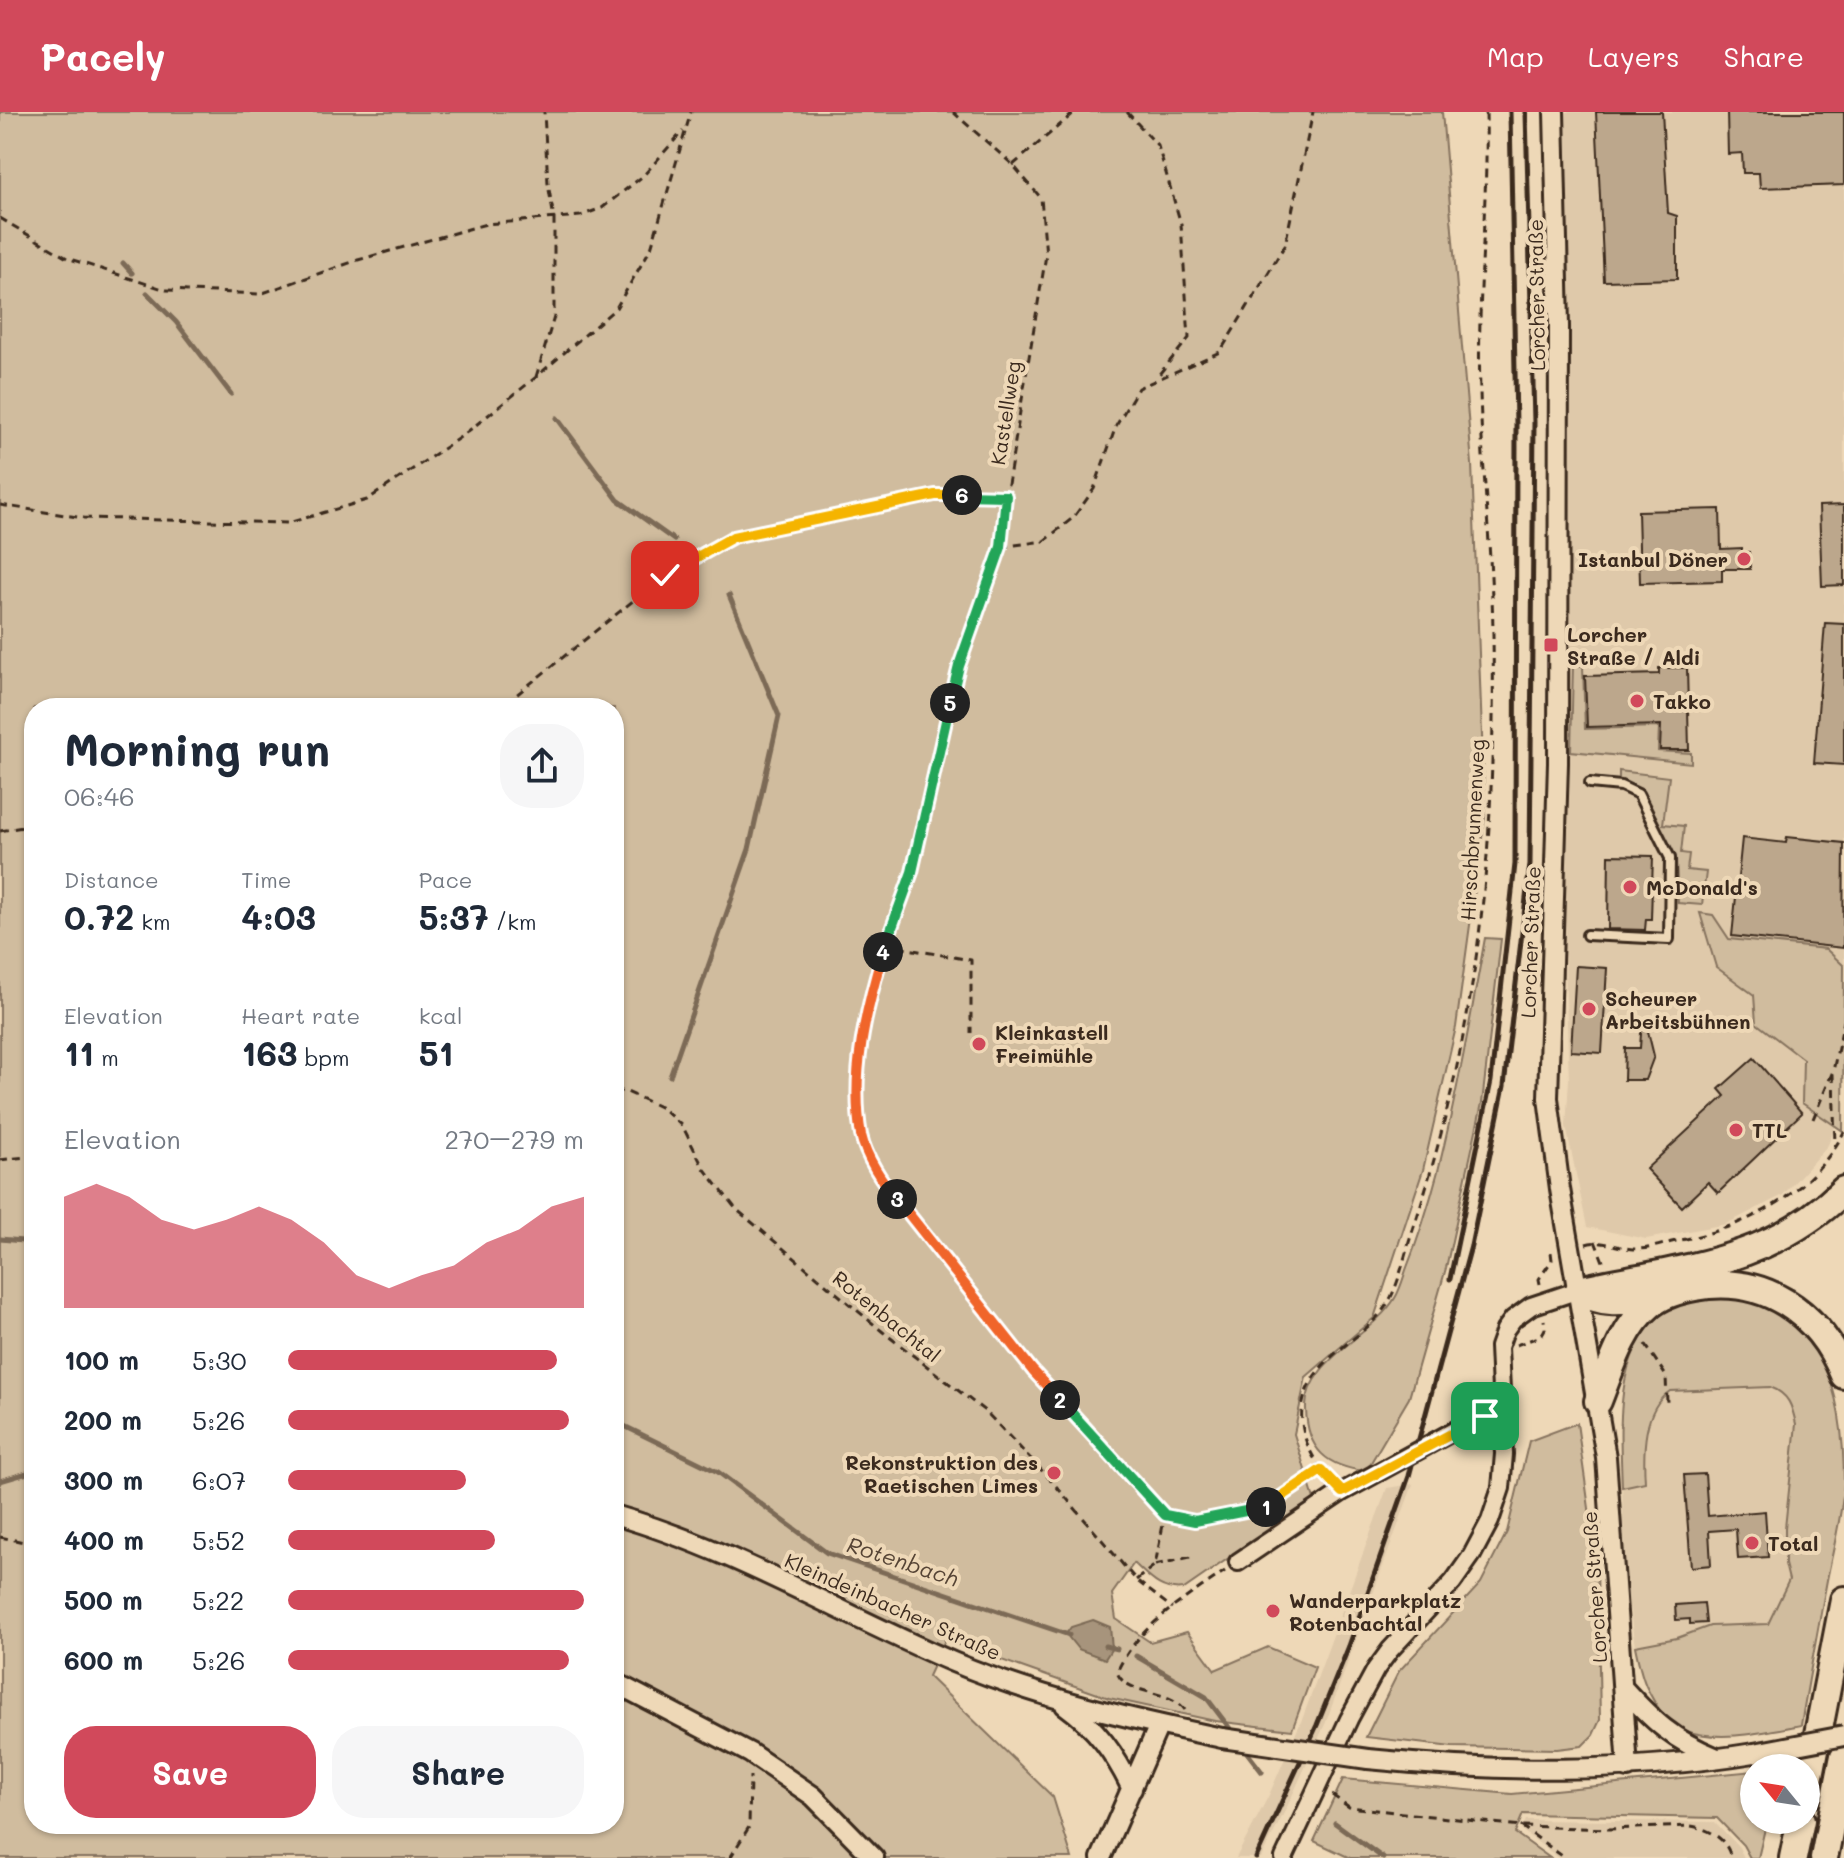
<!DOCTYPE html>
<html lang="en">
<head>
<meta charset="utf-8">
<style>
	body { margin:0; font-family:Mali,sans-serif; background:#f6f6f7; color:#1f2937; height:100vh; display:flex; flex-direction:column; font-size:30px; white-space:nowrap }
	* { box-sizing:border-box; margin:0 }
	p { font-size:26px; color:#747a83 }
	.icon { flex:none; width:44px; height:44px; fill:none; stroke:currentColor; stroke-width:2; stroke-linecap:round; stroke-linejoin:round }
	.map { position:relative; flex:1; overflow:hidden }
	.sheet { position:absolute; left:24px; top:586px; width:600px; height:1136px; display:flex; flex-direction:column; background:#fff; border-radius:32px; box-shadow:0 2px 6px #0004 }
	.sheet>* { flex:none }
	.needle { width:52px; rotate:300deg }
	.fabs { position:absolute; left:1740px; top:1642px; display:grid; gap:16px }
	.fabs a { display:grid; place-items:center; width:80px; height:80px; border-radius:50%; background:#fff; box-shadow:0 2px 6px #0004; font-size:40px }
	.pin { position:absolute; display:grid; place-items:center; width:68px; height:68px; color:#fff; margin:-34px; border-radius:16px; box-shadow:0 4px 12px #0006 }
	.km { position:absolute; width:40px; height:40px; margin:-20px; border-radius:50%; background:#222; color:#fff; font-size:22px; line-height:40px; text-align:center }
	.round { display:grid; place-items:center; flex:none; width:84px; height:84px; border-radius:32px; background:#f6f6f7 }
	.headline { display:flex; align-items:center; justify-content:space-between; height:136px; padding:0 40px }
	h1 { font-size:44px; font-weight:800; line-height:60px }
	.stats { display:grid; grid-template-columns:repeat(3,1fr); gap:12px; height:136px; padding:8px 40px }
	.stats div { display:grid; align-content:center }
	.stats b { font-size:34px; font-weight:800 }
	.stats small { font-size:22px; font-weight:400 }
	.stats p { font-size:22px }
	.chart { height:224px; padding:16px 40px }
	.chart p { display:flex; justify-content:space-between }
	.chart svg { width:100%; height:144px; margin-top:8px; fill:#d1495b; opacity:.7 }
	.action { display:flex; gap:16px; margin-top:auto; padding:16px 40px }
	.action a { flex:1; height:92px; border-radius:32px; background:#d1495b; color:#fff; font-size:32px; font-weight:800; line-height:92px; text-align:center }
	.action a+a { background:#f6f6f7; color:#1f2937 }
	ul { padding:0 40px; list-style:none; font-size:26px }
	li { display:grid; grid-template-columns:128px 96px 1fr; align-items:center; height:60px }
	li i { height:20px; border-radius:10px; background:#d1495b }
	header { display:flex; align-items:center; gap:48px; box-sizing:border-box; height:112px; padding:0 40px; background:#d1495b; color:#fff }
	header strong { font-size:38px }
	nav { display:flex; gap:44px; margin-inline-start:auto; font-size:28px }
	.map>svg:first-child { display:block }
	.built { fill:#dfc9aa }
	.green { fill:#d0bc9e; stroke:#86735e; stroke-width:2; fill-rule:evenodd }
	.water { fill:#a7947b; stroke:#7c6a56; stroke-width:2 }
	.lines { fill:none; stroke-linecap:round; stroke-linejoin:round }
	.stream { stroke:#7c6a56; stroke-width:5 }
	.building { fill:#bca78c; stroke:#3b2a1e; stroke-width:2 }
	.service-casing { stroke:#3b2a1e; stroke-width:14 }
	.minor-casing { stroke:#3b2a1e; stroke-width:22 }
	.tertiary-casing { stroke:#3b2a1e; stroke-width:24 }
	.trunk-casing { stroke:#3b2a1e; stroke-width:32 }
	.path { stroke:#3b2a1e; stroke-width:3; stroke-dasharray:8 6; stroke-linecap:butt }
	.service { stroke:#eed8b7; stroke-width:8 }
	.minor { stroke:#eed8b7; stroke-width:16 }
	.tertiary { stroke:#eed8b7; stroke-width:18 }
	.trunk { stroke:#eed8b7; stroke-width:26 }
	.rail { stroke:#3b2a1e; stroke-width:5 }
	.tertiary-bridge-casing { stroke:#3b2a1e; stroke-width:24; stroke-linecap:butt }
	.tertiary-bridge { stroke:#eed8b7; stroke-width:18 }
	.split-1-casing { stroke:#fff; stroke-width:16 }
	.split-2-casing { stroke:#fff; stroke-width:16 }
	.split-3-casing { stroke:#fff; stroke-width:16 }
	.split-4-casing { stroke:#fff; stroke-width:16 }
	.split-5-casing { stroke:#fff; stroke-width:16 }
	.split-6-casing { stroke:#fff; stroke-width:16 }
	.split-7-casing { stroke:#fff; stroke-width:16 }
	.split-1 { stroke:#f5b400; stroke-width:10 }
	.split-2 { stroke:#22a559; stroke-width:10 }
	.split-3 { stroke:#f0652b; stroke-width:10 }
	.split-4 { stroke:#f0652b; stroke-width:10 }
	.split-5 { stroke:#22a559; stroke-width:10 }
	.split-6 { stroke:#22a559; stroke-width:10 }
	.split-7 { stroke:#f5b400; stroke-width:10 }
	.poi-dot { fill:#d1495b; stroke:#eed8b7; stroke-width:3 }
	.labels { text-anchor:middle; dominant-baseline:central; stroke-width:8; stroke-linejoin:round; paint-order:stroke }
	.street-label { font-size:20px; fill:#3b2a1e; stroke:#eed8b7 }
	.poi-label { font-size:20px; font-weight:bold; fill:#3b2a1e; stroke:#eed8b7; text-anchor:start }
	.water-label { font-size:22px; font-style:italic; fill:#564435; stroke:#eed8b7 }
</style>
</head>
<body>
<header>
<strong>Pacely</strong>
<nav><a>Map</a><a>Layers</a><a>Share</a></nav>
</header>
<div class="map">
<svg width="1844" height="1746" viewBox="0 0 1844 1746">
	<rect width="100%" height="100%" fill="#eed8b7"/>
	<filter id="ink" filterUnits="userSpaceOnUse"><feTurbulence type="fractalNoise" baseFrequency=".0125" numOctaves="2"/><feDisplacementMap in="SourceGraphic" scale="16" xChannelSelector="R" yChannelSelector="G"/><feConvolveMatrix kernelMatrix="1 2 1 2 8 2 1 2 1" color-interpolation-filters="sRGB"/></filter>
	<g filter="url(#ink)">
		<path class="built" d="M1561 0H1844V993L1828 1033 1783 1083 1726 1112 1646 1127 1587 1115 1566 1014 1569 968 1565 854 1570 400Z
			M1756 1274 1781 1279 1788 1286 1796 1312 1785 1416V1452L1789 1468 1768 1512 1710 1514 1677 1526 1635 1534 1625 1466 1622 1375 1645 1370 1643 1343 1653 1294 1659 1286 1670 1279Z
			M1413 1372 1326 1610 1286 1697 1261 1746H1236L1269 1683 1303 1605 1387 1376Z
			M1526 1708 1715 1710 1739 1735 1744 1746H1559L1521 1718Z"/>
		<path class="green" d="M0 0H1442L1472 352 1485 704 1456 915 1423 1058 1374 1206 1306 1265 1294 1322 1314 1387 1184 1477C1161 1480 1150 1466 1134 1451L1112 1482 1116 1507 1150 1530 1187 1520 1215 1558 1268 1535 1315 1555 1292 1618 1215 1609 1109 1586 945 1528 928 1564 1053 1685 1072 1746H0ZM34 596H614V1712H34Z
			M1573 553 1583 554 1585 617 1659 615 1658 639 1691 641V651L1571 639Z
			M1619 659 1669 665 1663 712 1684 714 1681 741 1689 742 1687 758 1706 760 1702 793 1678 791 1676 746 1653 708 1640 678 1619 669Z
			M1700 801 1713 803 1729 827 1826 837 1844 854 1843 1019 1802 991 1803 947 1756 911 1754 883 1716 855Z
			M1485 826 1501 827 1482 991 1446 1156 1409 1286 1366 1359C1327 1355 1307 1338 1306 1297 1304 1250 1373 1223 1395 1186 1400 1178 1403 1167 1406 1158 1419 1125 1429 1093 1438 1059 1457 982 1471 904 1485 826Z
			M1725 1184C1826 1195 1844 1284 1844 1372 1842 1404 1833 1437 1827 1468 1818 1517 1809 1565 1801 1613 1764 1620 1720 1631 1683 1618 1667 1612 1654 1591 1647 1576 1641 1564 1638 1548 1635 1534L1677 1526 1710 1514 1768 1512 1789 1468 1785 1452V1416L1796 1312C1792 1294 1789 1282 1770 1275L1670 1279C1643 1297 1643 1340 1645 1370L1622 1375C1620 1314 1612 1232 1672 1195 1687 1185 1708 1185 1725 1184Z
			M1577 1311 1597 1453 1600 1608 1593 1623 1582 1634 1557 1637 1452 1635 1366 1625 1399 1559 1481 1471 1507 1420 1529 1329Z
			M1754 1659V1708H1767L1758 1746H1750L1743 1733 1717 1706 1523 1702 1515 1721 1550 1746H1350L1314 1729 1343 1667 1512 1682Z"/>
		<path class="water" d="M1093 1508 1110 1515 1112 1536 1105 1547 1078 1537 1066 1522 1071 1515Z"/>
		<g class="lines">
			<path class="stream" d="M123 151 132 161
				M147 181 176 210 231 282
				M557 306 618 388 674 428
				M670 964 749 737 779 604 729 483
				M0 1127 34 1130
				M614 1309 718 1360 827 1441 1069 1523
				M0 1369 34 1359
				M1105 1534 1117 1537
				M1136 1544 1206 1585 1234 1622
				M1242 1634 1262 1660
				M1335 1711 1383 1746"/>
		</g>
		<path class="building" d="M1596 0H1662L1668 101 1677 104V167L1604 169Z
			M1727 0H1844V73L1760 76 1759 61H1743L1742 41 1728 42Z
			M1844 393V473L1822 474 1819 394Z
			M1720 397 1721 437 1742 436V440H1749L1750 457H1722V469L1640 471 1638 399Z
			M1825 511 1844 512V653L1814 651Z
			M1659 556H1687L1689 638H1660L1661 613 1587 615 1585 564 1659 562Z
			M1787 725 1844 731 1843 836 1732 824 1742 726 1786 731Z
			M1609 743 1653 744 1651 807H1646L1645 818 1608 817Z
			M1576 854 1607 856 1602 941 1571 939Z
			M1642 907H1645L1654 944 1645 968H1624L1625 936H1640Z
			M1754 946 1802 1001 1718 1081 1708 1070 1682 1095 1646 1057 1725 984 1719 977Z
			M1705 1362 1708 1404 1765 1399 1768 1445 1738 1447 1736 1417 1709 1419 1711 1453 1691 1455 1684 1363Z
			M1704 1491 1706 1511 1690 1512V1507L1676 1508 1675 1493Z"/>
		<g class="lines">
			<defs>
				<path id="service" d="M1587 823 1669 827 1670 746 1638 682 1621 674 1590 671"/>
				<path id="minor" d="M1238 1450 1342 1380 1472 1309 1503 1297
					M1284 1746 1349 1607 1376 1557 1390 1538 1453 1470 1472 1443 1490 1409 1501 1376 1504 1342 1499 1235 1505 1218 1513 1207 1531 1194 1579 1178"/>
				<path id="tertiary" d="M1554 0 1559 214 1558 651 1548 986 1560 1077 1606 1345 1628 1656
					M614 1403C734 1437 840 1502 953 1550 1039 1586 1131 1607 1222 1626
					M614 1570 750 1641 813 1684 874 1746
					M1623 1576C1653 1609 1673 1628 1715 1645
					M1065 1593C1097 1616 1115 1642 1132 1677
					M1368 1647C1498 1660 1625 1662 1754 1641
					M1101 1746 1159 1613"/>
				<path id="trunk" d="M1579 1178C1677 1156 1768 1153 1844 1078
					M1579 1178C1604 1197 1635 1187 1664 1183
					M1598 1289C1611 1256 1622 1216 1650 1193 1663 1182 1679 1178 1695 1175 1763 1162 1819 1200 1844 1263
					M1806 1684 1844 1488
					M1793 1746 1801 1708
					M1824 1746 1844 1644"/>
			</defs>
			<use href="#service" class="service-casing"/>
			<use href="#minor" class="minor-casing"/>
			<use href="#tertiary" class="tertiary-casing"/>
			<use href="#trunk" class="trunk-casing"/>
			<path class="path" d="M953 0 1013 53 1041 86 1046 143 1006 384 1001 435 959 554 912 760 872 876 861 932 858 975 862 1025 882 1069 1033 1259 1165 1403 1195 1409 1262 1398 1321 1358
				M1127 0 1158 34 1181 112 1189 226 1156 266
				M1013 53 1075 0
				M0 106 67 146 166 178 260 182 358 148 486 112 580 104 602 96 643 64 683 19
				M536 265 554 205V106L548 72 544 0
				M0 393 84 406 288 411 367 388 462 324 535 266 616 196 651 136 691 0
				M1001 435 1044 429 1074 405 1094 377 1116 314 1138 276 1220 240 1285 133 1313 0
				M493 596 510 588 665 463 733 425 935 383 1005 384
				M0 719 34 713
				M885 833 971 848V921
				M1833 962 1835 1034
				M614 978 627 980 662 996 683 1015 703 1055 736 1097 883 1220 986 1300 1050 1367 1136 1468 1172 1496
				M1813 1007 1833 959 1844 909
				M0 1048 34 1044
				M1595 1129 1604 1152
				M1586 1132C1602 1127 1617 1136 1633 1137 1647 1138 1662 1132 1676 1129 1744 1116 1810 1084 1844 1020
				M1540 1172 1539 1167 1552 1148 1551 1140 1555 1139
				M1645 1232 1666 1264 1667 1291
				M1516 1233 1541 1224 1545 1217 1544 1208
				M1331 1369C1312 1348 1297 1320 1303 1291 1313 1240 1372 1227 1392 1183 1401 1164 1405 1141 1412 1121 1430 1065 1446 1007 1458 949 1488 808 1495 665 1493 522 1492 441 1482 360 1480 279 1477 186 1488 93 1486 0
				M0 1425 34 1432
				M1155 1453 1195 1444
				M1136 1468 1155 1453 1165 1403
				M1185 1598C1170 1576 1125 1584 1117 1560 1138 1513 1184 1488 1225 1459
				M1332 1683 1349 1695 1521 1714 1608 1717 1691 1714C1710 1717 1727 1727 1731 1746
				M1521 1714 1565 1746
				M730 1746 749 1715 750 1664"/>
			<use href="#service" class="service"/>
			<use href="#minor" class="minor"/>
			<use href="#tertiary" class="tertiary"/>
			<use href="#trunk" class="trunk"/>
			<path class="rail" d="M1450 1167 1491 969 1515 752 1516 312 1510 0
				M1256 1746 1317 1613 1349 1534 1409 1364 1471 1134 1504 974 1530 752 1534 310 1526 0"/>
			<defs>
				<path id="tertiary-bridge" d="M1222 1626 1368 1647
					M1754 1641 1844 1624"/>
			</defs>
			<use href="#tertiary-bridge" class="tertiary-bridge-casing"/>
			<use href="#tertiary-bridge" class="tertiary-bridge"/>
		</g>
	</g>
	<g class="lines" filter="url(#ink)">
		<defs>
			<path id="split-1" d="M1266 1395 1321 1358 1342 1380 1485 1304"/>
			<path id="split-2" d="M1060 1288 1165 1403 1195 1409 1266 1395"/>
			<path id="split-3" d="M897 1087 1033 1259 1060 1288"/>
			<path id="split-4" d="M883 840C866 898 850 963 861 1023 866 1045 882 1070 897 1087"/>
			<path id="split-5" d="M883 840 912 760 950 591"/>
			<path id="split-6" d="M950 591 959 554 1001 435 1006 384 962 383"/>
			<path id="split-7" d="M665 463 733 425 935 383H962"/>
		</defs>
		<use href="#split-1" class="split-1-casing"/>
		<use href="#split-2" class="split-2-casing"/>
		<use href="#split-3" class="split-3-casing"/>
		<use href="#split-4" class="split-4-casing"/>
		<use href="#split-5" class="split-5-casing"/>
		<use href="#split-6" class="split-6-casing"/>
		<use href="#split-7" class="split-7-casing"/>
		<use href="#split-1" class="split-1"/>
		<use href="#split-2" class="split-2"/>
		<use href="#split-3" class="split-3"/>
		<use href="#split-4" class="split-4"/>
		<use href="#split-5" class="split-5"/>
		<use href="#split-6" class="split-6"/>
		<use href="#split-7" class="split-7"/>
	</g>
	<g class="poi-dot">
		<circle cx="1744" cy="447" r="8"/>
		<rect x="1543" y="525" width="16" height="16" rx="4"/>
		<circle cx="1637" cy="589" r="8"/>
		<circle cx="1630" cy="775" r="8"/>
		<circle cx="1589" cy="897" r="8"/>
		<circle cx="979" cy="932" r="8"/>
		<circle cx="1736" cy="1018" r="8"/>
		<circle cx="1054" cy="1361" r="8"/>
		<circle cx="1752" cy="1431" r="8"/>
		<circle cx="1273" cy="1499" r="8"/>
	</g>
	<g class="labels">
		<g class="street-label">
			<text transform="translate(1536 183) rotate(-91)">Lorcher Straße</text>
			<text transform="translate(1005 301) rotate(-81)">Kastellweg</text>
			<text transform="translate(1472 718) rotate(-87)">Hirschbrunnenweg</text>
			<text transform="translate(1530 830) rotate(-88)">Lorcher Straße</text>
			<text transform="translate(887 1204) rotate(39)">Rotenbachtal</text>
			<text transform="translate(1594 1475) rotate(-94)">Lorcher Straße</text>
			<text transform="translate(893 1494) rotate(24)">Kleindeinbacher Straße</text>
		</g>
		<g class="poi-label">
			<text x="1728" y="447" text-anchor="end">Istanbul Döner</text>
			<text x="1567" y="522">Lorcher<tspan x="1567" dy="23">Straße / Aldi</tspan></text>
			<text x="1653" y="589">Takko</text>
			<text x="1646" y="775">McDonald's</text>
			<text x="1605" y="886">Scheurer<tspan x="1605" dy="23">Arbeitsbühnen</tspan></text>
			<text x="995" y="920">Kleinkastell<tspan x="995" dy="23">Freimühle</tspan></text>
			<text x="1752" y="1018">TTL</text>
			<text x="1038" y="1350" text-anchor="end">Rekonstruktion des<tspan x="1038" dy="23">Raetischen Limes</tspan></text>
			<text x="1768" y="1431">Total</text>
			<text x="1289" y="1488">Wanderparkplatz<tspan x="1289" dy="23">Rotenbachtal</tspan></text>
		</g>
		<g class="water-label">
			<text transform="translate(903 1449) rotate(18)">Rotenbach</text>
		</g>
	</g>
</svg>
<div class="fabs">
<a><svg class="needle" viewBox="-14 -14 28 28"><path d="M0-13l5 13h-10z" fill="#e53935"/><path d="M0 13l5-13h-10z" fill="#747a83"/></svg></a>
</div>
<div class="pin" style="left:1485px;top:1304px;background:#1e9e55"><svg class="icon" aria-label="arrive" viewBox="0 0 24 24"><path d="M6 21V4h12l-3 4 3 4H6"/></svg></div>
<div class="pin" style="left:665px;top:463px;background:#d93025"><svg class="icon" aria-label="check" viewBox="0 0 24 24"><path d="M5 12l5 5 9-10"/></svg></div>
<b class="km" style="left:1266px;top:1395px">1</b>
<b class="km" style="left:1060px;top:1288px">2</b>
<b class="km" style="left:897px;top:1087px">3</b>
<b class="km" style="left:883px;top:840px">4</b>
<b class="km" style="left:950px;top:591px">5</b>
<b class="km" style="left:962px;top:383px">6</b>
<section class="sheet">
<div class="headline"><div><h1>Morning run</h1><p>06:46</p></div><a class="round"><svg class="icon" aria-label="share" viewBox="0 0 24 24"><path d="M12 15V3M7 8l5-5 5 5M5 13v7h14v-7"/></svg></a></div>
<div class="stats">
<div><p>Distance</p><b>0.72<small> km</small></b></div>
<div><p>Time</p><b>4:03</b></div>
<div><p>Pace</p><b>5:37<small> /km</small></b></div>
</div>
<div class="stats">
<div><p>Elevation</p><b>11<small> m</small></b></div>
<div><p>Heart rate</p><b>163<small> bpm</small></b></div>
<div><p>kcal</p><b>51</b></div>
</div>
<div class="chart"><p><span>Elevation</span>270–279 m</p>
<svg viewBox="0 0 160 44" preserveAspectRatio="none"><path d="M0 44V10L10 6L20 10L30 17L40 20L50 17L60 13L70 17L80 24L90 34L100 38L110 34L120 31L130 24L140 20L150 13L160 10V44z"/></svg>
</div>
<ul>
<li><b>100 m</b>5:30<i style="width:91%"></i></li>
<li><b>200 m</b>5:26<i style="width:95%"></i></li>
<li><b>300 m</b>6:07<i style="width:60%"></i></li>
<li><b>400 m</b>5:52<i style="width:70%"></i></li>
<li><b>500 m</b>5:22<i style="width:100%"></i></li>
<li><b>600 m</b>5:26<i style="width:95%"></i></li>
</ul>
<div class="action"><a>Save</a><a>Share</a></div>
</section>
</div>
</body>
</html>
